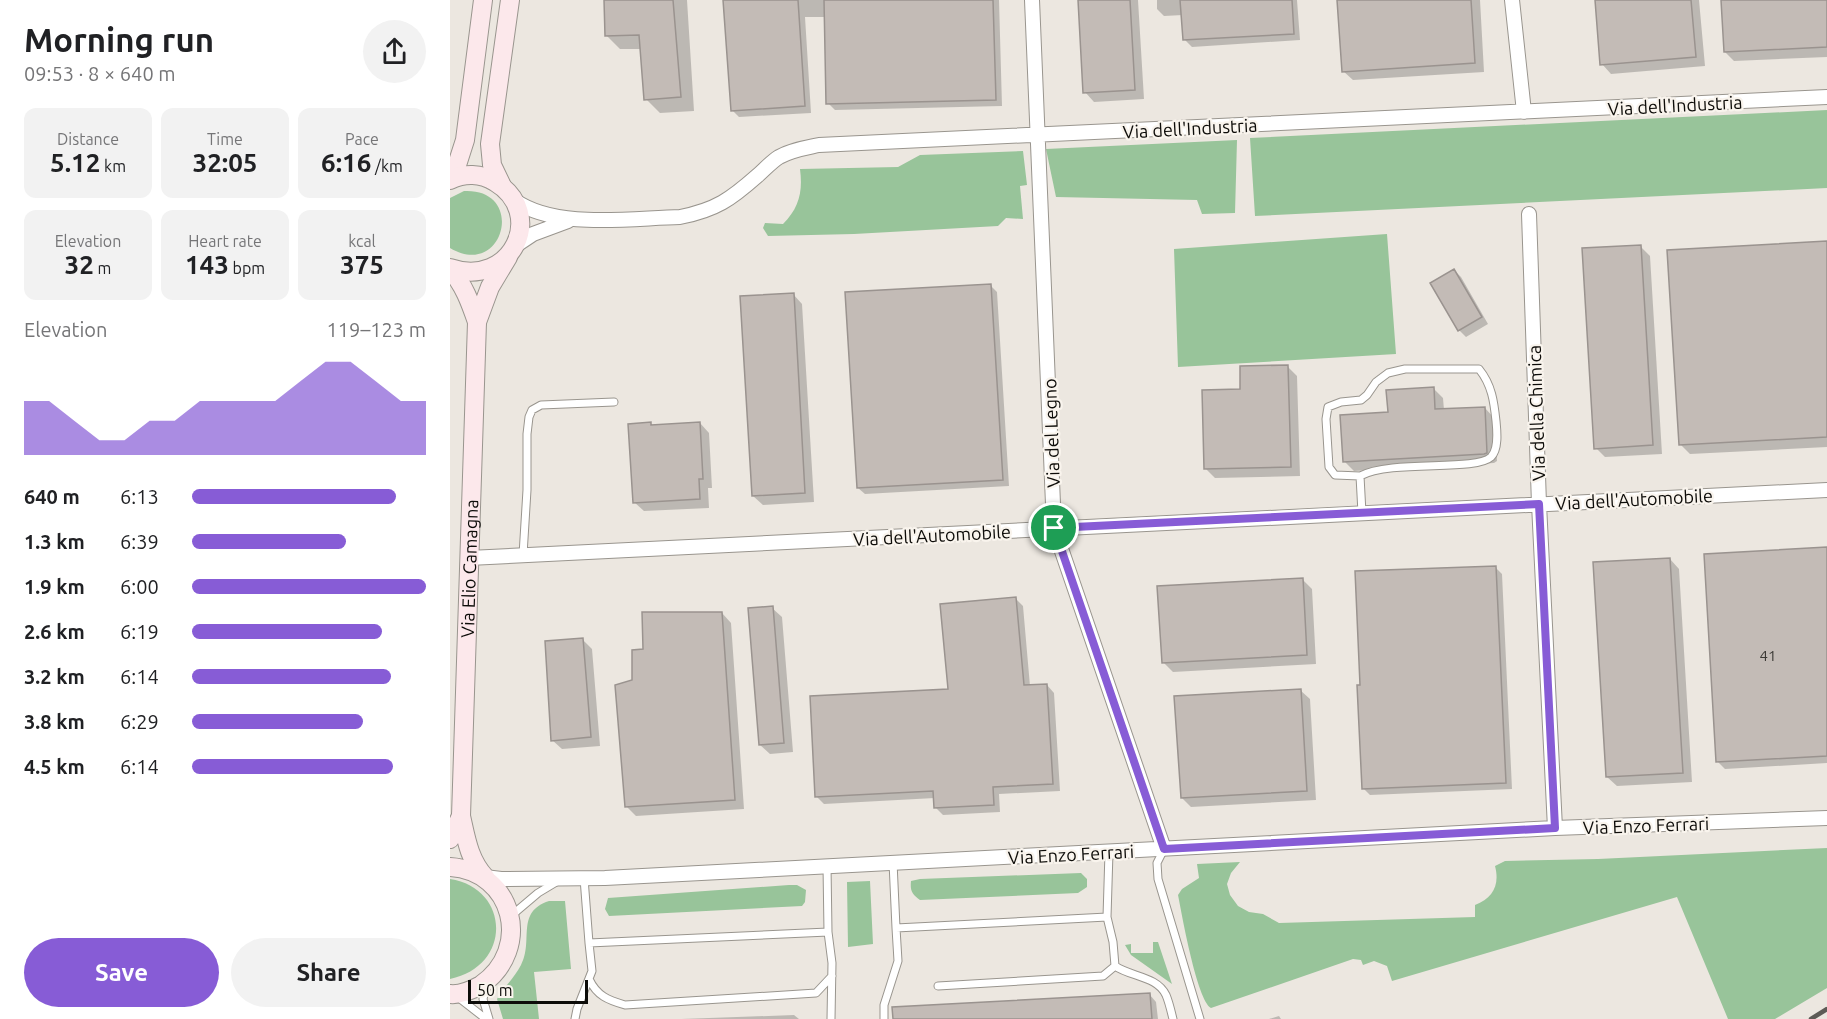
<!DOCTYPE html>
<html lang="en">
<head>
<meta charset="utf-8">
<style>
	body { margin:0; font-family:Ubuntu,sans-serif; background:#f2f2f2; color:#202124; height:100vh; display:flex; flex-direction:column; font-size:22px; white-space:nowrap }
	* { box-sizing:border-box; margin:0 }
	p { font-size:20px; color:#757577 }
	.icon { flex:none; width:33px; height:33px; fill:none; stroke:currentColor; stroke-width:2; stroke-linecap:round; stroke-linejoin:round }
	.map { position:relative; flex:1; overflow:hidden }
	.side { display:flex; flex-direction:column; background:#fff; width:450px }
	.side>* { flex:none }
	.scale { position:absolute; left:18px; bottom:15px; width:120px; box-sizing:border-box; padding-left:6px; border:3px solid #0d0c09; border-top:0; font-size:16px; line-height:21px; white-space:nowrap; color:#0d0c09; -webkit-text-stroke:4px #f9f4ed; paint-order:stroke }
	.pin { position:absolute; display:grid; place-items:center; width:51px; height:51px; color:#fff; margin:-26px; border:3px solid #fff; border-radius:50%; box-shadow:0 2px 6px #0007 }
	.round { display:grid; place-items:center; flex:none; width:63px; height:63px; border-radius:32px; background:#f2f2f2 }
	.overview { display:flex; align-items:center; justify-content:space-between; height:102px; padding:0 24px }
	h1 { font-size:33px; font-weight:600; line-height:45px }
	.figures { display:grid; grid-template-columns:repeat(3,1fr); gap:9px; height:102px; padding:6px 24px }
	.figures div { display:grid; align-content:center; border-radius:12px; background:#f2f2f2; text-align:center }
	.figures b { font-size:26px; font-weight:600 }
	.figures small { font-size:16px; font-weight:400 }
	.figures p { font-size:16px }
	.chart { height:168px; padding:12px 24px }
	.chart p { display:flex; justify-content:space-between }
	.chart svg { width:100%; height:108px; margin-top:6px; fill:#875cd6; opacity:.7 }
	.action { display:flex; gap:12px; margin-top:auto; padding:12px 24px }
	.action a { flex:1; height:69px; border-radius:36px; background:#875cd6; color:#fff; font-size:24px; font-weight:600; line-height:69px; text-align:center }
	.action a+a { background:#f2f2f2; color:#202124 }
	ul { padding:0 24px; list-style:none; font-size:20px }
	li { display:grid; grid-template-columns:96px 72px 1fr; align-items:center; height:45px }
	li i { height:15px; border-radius:8px; background:#875cd6 }
	main { display:flex; flex:1; min-height:0 }
	.map>svg:first-child { display:block }
	.green { fill:#98c49a }
	.shadow { fill:#0003 }
	.building { fill:#c3bbb6; stroke:#9a938f; stroke-width:1.5 }
	.lines { fill:none; stroke-linecap:round; stroke-linejoin:round }
	.lane-casing { stroke:#99958e; stroke-width:9 }
	.street-casing { stroke:#99958e; stroke-width:16 }
	.secondary-casing { stroke:#99958e; stroke-width:20 }
	.lane { stroke:#fff; stroke-width:7 }
	.street { stroke:#fff; stroke-width:14 }
	.secondary { stroke:#fce8eb; stroke-width:18 }
	.rail { stroke:#5d5b56; stroke-width:4.5 }
	.route-casing { stroke:#fff; stroke-width:12 }
	.route { stroke:#875cd6; stroke-width:8 }
	.labels { text-anchor:middle; dominant-baseline:central; stroke-width:4.5; stroke-linejoin:round; paint-order:stroke }
	.number-label { font-size:15px; fill:#3a3834 }
	.street-label { font-size:18px; fill:#0d0c09; stroke:#f9f4ed }
</style>
</head>
<body>
<main>
<section class="side">
<div class="overview"><div><h1>Morning run</h1><p>09:53 · 8 × 640 m</p></div><a class="round"><svg class="icon" aria-label="share" viewBox="0 0 24 24"><path d="M12 15V3M7 8l5-5 5 5M5 13v7h14v-7"/></svg></a></div>
<div class="figures">
<div><p>Distance</p><b>5.12<small> km</small></b></div>
<div><p>Time</p><b>32:05</b></div>
<div><p>Pace</p><b>6:16<small> /km</small></b></div>
</div>
<div class="figures">
<div><p>Elevation</p><b>32<small> m</small></b></div>
<div><p>Heart rate</p><b>143<small> bpm</small></b></div>
<div><p>kcal</p><b>375</b></div>
</div>
<div class="chart"><p><span>Elevation</span>119–123 m</p>
<svg viewBox="0 0 160 44" preserveAspectRatio="none"><path d="M0 44V22L10 22L20 30L30 38L40 38L50 30L60 30L70 22L80 22L90 22L100 22L110 14L120 6L130 6L140 14L150 22L160 22V44z"/></svg>
</div>
<ul>
<li><b>640 m</b>6:13<i style="width:87%"></i></li>
<li><b>1.3 km</b>6:39<i style="width:66%"></i></li>
<li><b>1.9 km</b>6:00<i style="width:100%"></i></li>
<li><b>2.6 km</b>6:19<i style="width:81%"></i></li>
<li><b>3.2 km</b>6:14<i style="width:85%"></i></li>
<li><b>3.8 km</b>6:29<i style="width:73%"></i></li>
<li><b>4.5 km</b>6:14<i style="width:86%"></i></li>
</ul>
<div class="action"><a>Save</a><a>Share</a></div>
</section>
<div class="map">
<svg width="1377" height="1019" viewBox="0 0 1377 1019">
	<rect width="100%" height="100%" fill="#ece7e0"/>
	<path class="green" d="M1377 110V188L805 216 800 138Z
		M787 140 785 213 752 214 747 200 606 197 596 149Z
		M573 151 577 185 570 186 573 219 556 218 548 226 404 234 318 236 313 228 315 223 333 224C349 208 353 192 350 169L448 167 470 155Z
		M14 191C77 188 54 280 0 248V198Z
		M937 234 946 354 728 367 724 249Z
		M1377 848V988L1325 1019H1278L1227 897 942 981 937 966 924 961 913 965 911 960 903 959 761 1008C747 1000 732 915 728 895L732 889 749 878 747 864 790 862 781 873 777 884 780 895 788 906 799 912 813 914 829 923 1025 917V905C1043 898 1050 885 1045 866L1055 861 1148 859Z
		M631 873 637 879V887L628 893 470 900C462 894 460 891 461 881L470 879Z
		M0 879C60 888 63 966 0 979Z
		M420 881 423 944 398 947 397 882Z
		M339 885H347L356 890 355 902 352 906 159 916 155 909 158 898Z
		M99 901H115L121 969 84 972 89 1019H53L47 999C54 987 65 977 71 965 84 941 65 912 99 901Z
		M703 942H708L722 984 681 955 675 945 681 944V953H703Z"/>
	<path class="shadow" d="M156 0H237L244 111 210 113 196 99 192 49H170L156 35Z
		M275 0H549L552 106 385 110 378 103 376 17H355L361 113 289 117 282 110Z
		M630 0H688L694 99 644 102 635 92Z
		M707 0H847L850 40 742 47 735 40 733 15 714 16 707 9Z
		M889 0H1030L1034 72 903 80 893 71Z
		M1146 0H1249L1255 66 1161 74 1152 64Z
		M1272 0H1377V57L1284 61 1275 52Z
		M1377 243V447L1240 454 1231 445Z
		M1191 247 1200 256 1212 454 1155 457 1146 448Z
		M1004 270 1011 277 1038 324 1016 337 1009 330 982 283Z
		M540 285 547 292 559 486 415 494 408 488Z
		M343 294 352 304 364 502 313 505 303 496Z
		M837 366 847 376 850 476 765 478 756 469 792 391Z
		M984 389 993 398 994 410 1035 408 1044 418 1047 461 1044 463 904 471 895 462 939 413Z
		M250 423 259 433 262 488H258L259 508 194 511 184 502 201 424 203 426Z
		M1377 548V763L1275 769 1268 762Z
		M1220 559 1229 569 1242 782 1167 786 1157 777Z
		M1045 567 1052 574 1062 789 920 795 913 788Z
		M852 579 862 589 866 664 723 672 713 662Z
		M565 598 573 606 580 686 597 685 604 693 610 791 549 794 550 812 493 815 485 807V798L374 804 367 797 499 690Z
		M322 608 332 617 343 752 320 754 310 745Z
		M272 613 281 623 294 809 186 816 177 807 183 681 195 650Z
		M133 640 142 649 150 746 112 749 102 740Z
		M850 690 860 699 866 800 741 807 732 798Z
		M700 995 706 1002 708 1019H444Z
		M344 1015 349 1019H231Z
		M829 1016 831 1019H819Z"/>
	<path class="building" d="M154 0H223L231 97 194 100 189 35 155 36Z
		M273 0H348L355 106 281 111Z
		M374 0H543L546 100 376 104Z
		M628 0H680L685 90 633 93Z
		M730 0H842L844 34 733 40Z
		M887 0H1021L1025 63 892 72Z
		M1145 0H1241L1246 57 1150 65Z
		M1271 0H1377V47L1274 52Z
		M1377 241V437L1229 445 1217 250Z
		M1191 245 1203 445 1144 449 1132 248Z
		M1004 269 1032 317 1008 331 980 283Z
		M541 284 553 480 407 488 395 292Z
		M344 293 355 493 302 496 290 296Z
		M838 365 841 467 754 469 752 390 790 389V366Z
		M984 387 985 409 1035 407 1037 453 1034 454 893 462 890 415 938 412 936 390Z
		M201 422V425L250 422 253 479H249L250 499 183 503 178 424Z
		M1377 547V756L1266 762 1254 554Z
		M1220 558 1233 773 1156 777 1143 562Z
		M1046 566 1056 783 912 789 907 685H910L905 571Z
		M853 578 857 655 712 663 707 586Z
		M566 597 574 685 597 684 603 784 543 787 544 805 484 808 483 791 365 797 360 696 498 689 490 604Z
		M323 606 334 743 309 745 298 608Z
		M192 612H272L285 800 175 807 165 685 182 680V650L193 649Z
		M133 638 141 737 101 741 95 641Z
		M851 689 857 791 731 798 724 696Z
		M700 993 702 1019H443L442 1007Z"/>
	<g class="lines">
		<defs>
			<path id="lane" d="M910 476C942 459 1025 472 1041 457 1049 449 1047 431 1046 421 1044 402 1042 385 1029 369H955L938 373 926 382 917 395 911 400 891 402 878 407 876 419 879 467 885 475 910 476 912 513
				M73 555 77 490V434L79 417 82 410 91 405 164 402
				M714 849 707 863 708 879 750 1019
				M443 862 446 928 657 917 659 852
				M134 878 139 943 378 932 377 866
				M62 915 88 893 108 881
				M657 917 663 942 665 966C681 977 707 976 716 995 719 1002 721 1011 723 1019
				M378 932 382 963 381 1019
				M139 979C147 996 158 1000 175 1005L366 993 382 976
				M488 986 653 976 665 966
				M36 987 33 999 39 1019
				M9 998 36 1019
				M125 1019 127 1009 142 971 139 943
				M434 1019V1005L448 961 446 928"/>
			<path id="street" d="M582 0 604 528 714 849
				M1062 0 1074 112
				M64 200C106 230 180 218 230 217 266 210 281 199 307 176 314 170 321 162 329 157 341 150 355 148 369 145L1377 97
				M1079 214 1089 504 1105 828
				M65 246 83 234 118 221
				M19 558 1377 490
				M35 877 51 879 155 878 1105 828 1377 818"/>
			<g id="secondary">
				<path d="M0 175 7 165 15 140 33 0"/>
				<path d="M0 180C14 173 31 173 45 182 97 213 62 289 0 268"/>
				<path d="M52 186 42 165 40 144 60 0"/>
				<path d="M0 269C14 285 20 302 27 322"/>
				<path d="M0 839 11 816"/>
				<path d="M0 867C64 871 83 949 31 985 22 990 10 995 0 994"/>
				<path id="s1" d="M35 877C19 860 16 838 11 816L27 322 40 287 58 257"/>
			</g>
		</defs>
		<use href="#lane" class="lane-casing"/>
		<use href="#street" class="street-casing"/>
		<use href="#secondary" class="secondary-casing"/>
		<use href="#lane" class="lane"/>
		<use href="#street" class="street"/>
		<use href="#secondary" class="secondary"/>
		<path class="rail" d="M1361 1019 1377 1009"/>
	</g>
	<g class="lines">
		<defs>
			<path id="route" d="M1089 504 1105 828 714 849 604 528Z"/>
		</defs>
		<use href="#route" class="route-casing"/>
		<use href="#route" class="route"/>
	</g>
	<g class="labels">
		<g class="number-label">
			<text x="1318" y="655">41</text>
		</g>
		<g class="street-label">
			<text transform="translate(1225 105) rotate(-3)">Via dell'Industria</text>
			<text transform="translate(740 128) rotate(-3)">Via dell'Industria</text>
			<text transform="translate(1086 413) rotate(-92)">Via della Chimica</text>
			<text transform="translate(601 433) rotate(-92)">Via del Legno</text>
			<text transform="translate(1184 499) rotate(-3)">Via dell'Automobile</text>
			<text transform="translate(482 535) rotate(-3)">Via dell'Automobile</text>
			<text stroke="none"><textPath href="#s1" startOffset="314">Via Elio Camagna</textPath></text>
			<text transform="translate(1196 825) rotate(-2)">Via Enzo Ferrari</text>
			<text transform="translate(621 854) rotate(-3)">Via Enzo Ferrari</text>
		</g>
	</g>
</svg>
<div class="scale">50 m</div>
<div class="pin" style="left:604px;top:528px;background:#1e9e55"><svg class="icon" aria-label="arrive" viewBox="0 0 24 24"><path d="M6 21V4h12l-3 4 3 4H6"/></svg></div>
</div>
</main>
</body>
</html>
